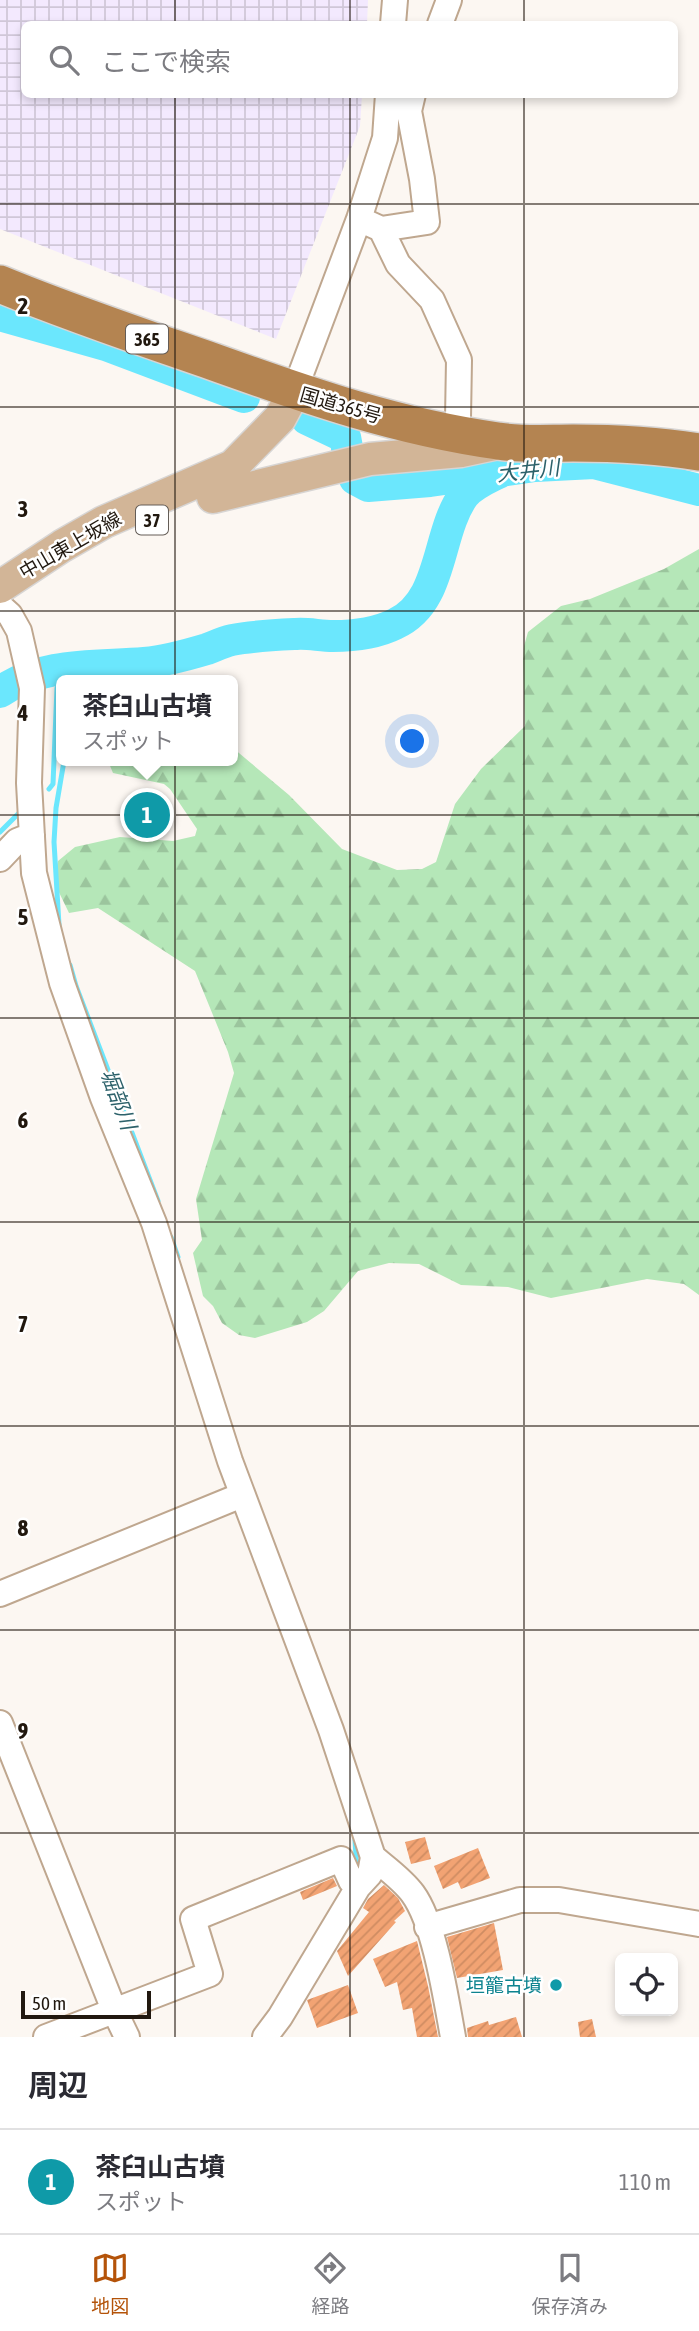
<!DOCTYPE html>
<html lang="ja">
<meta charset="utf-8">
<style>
:root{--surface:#fff;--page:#f2f2f3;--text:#2b2b33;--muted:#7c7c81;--line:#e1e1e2;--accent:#b45309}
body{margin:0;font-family:"Asap Condensed","Noto Sans JP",sans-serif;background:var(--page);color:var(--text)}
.controls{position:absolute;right:21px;bottom:21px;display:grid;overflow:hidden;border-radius:10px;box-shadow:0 4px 10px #0003}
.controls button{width:63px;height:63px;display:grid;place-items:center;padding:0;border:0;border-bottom:2px solid var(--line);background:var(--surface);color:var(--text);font:35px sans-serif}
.scale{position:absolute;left:21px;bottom:18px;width:130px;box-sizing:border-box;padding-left:7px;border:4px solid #21180f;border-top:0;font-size:19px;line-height:24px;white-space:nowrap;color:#21180f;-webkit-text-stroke:5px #fff;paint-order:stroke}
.you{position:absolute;left:413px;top:742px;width:24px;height:24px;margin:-18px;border:5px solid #fff;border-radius:50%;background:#1a73e8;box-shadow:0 0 0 10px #1a73e833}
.badge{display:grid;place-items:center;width:46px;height:46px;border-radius:50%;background:var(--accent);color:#fff;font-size:23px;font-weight:700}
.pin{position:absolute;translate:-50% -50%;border:4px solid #fff;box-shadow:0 2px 7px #0006}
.popup{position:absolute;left:56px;top:675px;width:182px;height:91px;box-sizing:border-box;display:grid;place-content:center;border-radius:10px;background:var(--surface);filter:drop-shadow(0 2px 5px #0005);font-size:23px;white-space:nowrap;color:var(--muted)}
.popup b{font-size:26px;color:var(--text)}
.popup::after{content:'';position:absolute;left:50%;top:100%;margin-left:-14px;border:14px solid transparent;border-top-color:var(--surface)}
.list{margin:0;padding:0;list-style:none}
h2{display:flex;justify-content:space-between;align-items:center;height:91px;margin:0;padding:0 28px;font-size:30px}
h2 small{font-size:23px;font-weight:400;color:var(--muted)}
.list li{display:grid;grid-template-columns:46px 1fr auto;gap:21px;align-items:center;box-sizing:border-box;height:105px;padding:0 28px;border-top:2px solid var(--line)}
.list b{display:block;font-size:26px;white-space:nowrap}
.list p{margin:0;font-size:23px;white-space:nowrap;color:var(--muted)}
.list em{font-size:23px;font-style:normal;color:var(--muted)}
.icon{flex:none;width:38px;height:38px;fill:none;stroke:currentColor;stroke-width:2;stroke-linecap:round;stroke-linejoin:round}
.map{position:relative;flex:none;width:699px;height:2037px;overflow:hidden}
.search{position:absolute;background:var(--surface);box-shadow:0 4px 10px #0003;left:21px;right:21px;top:21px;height:77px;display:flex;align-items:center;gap:18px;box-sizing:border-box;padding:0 24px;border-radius:10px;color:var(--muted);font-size:26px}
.sheet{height:196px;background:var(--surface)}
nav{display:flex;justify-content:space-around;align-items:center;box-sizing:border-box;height:98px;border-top:2px solid var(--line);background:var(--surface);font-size:19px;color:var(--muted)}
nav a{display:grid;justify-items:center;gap:4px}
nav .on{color:var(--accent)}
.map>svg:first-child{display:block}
.industrial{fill:url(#industrial-grid)}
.forest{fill:url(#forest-firs)}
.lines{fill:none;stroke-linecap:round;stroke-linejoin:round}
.stream{stroke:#6be7fd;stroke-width:5}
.river{stroke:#6be7fd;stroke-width:32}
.building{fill:url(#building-hatch)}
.minor-casing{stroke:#bfa78f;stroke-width:28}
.major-casing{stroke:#d7d5d4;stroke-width:35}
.highway-casing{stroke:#d7d5d4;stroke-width:40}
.minor{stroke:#fff;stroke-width:24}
.major{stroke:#d2b597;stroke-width:32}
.highway{stroke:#b48451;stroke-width:37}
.grid{fill:none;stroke:#21180f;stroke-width:2;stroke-opacity:0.55}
.culture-dot{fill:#0f9aa8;stroke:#fff;stroke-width:2.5}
.labels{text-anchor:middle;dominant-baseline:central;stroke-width:5;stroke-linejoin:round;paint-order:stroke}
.shield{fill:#fff;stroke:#645d57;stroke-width:2}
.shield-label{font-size:18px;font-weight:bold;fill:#21180f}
.street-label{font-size:19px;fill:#21180f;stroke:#fff}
.culture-label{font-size:19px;fill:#0d838f;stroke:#fff;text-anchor:end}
.water-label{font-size:21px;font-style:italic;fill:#2c616a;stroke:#fff}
.grid-label{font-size:23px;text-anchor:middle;font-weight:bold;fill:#21180f;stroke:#fff;stroke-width:5;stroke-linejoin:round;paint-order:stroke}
</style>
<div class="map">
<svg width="699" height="2037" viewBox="0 0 699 2037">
<defs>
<pattern id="industrial-grid" width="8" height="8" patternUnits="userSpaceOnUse" patternTransform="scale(1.75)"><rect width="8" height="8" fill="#f3e9fe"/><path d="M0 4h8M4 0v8" fill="none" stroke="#d0c7d8"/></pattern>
<pattern id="forest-firs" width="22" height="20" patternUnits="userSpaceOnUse" patternTransform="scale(1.75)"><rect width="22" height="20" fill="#b5e7b8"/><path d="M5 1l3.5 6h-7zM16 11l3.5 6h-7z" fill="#9bc59d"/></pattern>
<pattern id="building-hatch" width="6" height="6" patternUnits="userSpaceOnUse" patternTransform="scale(1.75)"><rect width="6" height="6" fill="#f2a373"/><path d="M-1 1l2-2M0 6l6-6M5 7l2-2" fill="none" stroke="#cf8c62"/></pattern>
</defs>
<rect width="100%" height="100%" fill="#fcf7f2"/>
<path class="industrial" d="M0,0H368L367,24H24V94L362,95L360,126L276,339L0,229Z"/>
<path class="forest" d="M699,549V1295L684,1284L647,1279L551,1298L508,1287L461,1285L419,1264L389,1263L358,1271L324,1311L307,1322L255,1338L239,1335L222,1323L213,1306L203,1296L193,1253L202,1240L196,1199L234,1073L228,1052L195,971L98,908L69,913L54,882L58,861L75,847L120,837L173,841L195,836L197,829L170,789L164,784L113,773L108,761H233V748L289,795L342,849L397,870L422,869L436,862L455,804L481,769L525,726L523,661L524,646L528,632L561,606L590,599L664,569Z"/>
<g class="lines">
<path class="stream" d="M64,680L75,668
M103,680L121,670V662
M49,789L53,784L57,688L61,683
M0,832L22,810
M59,925L54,842L56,808L64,761
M70,965L76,986L158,1201
M171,1237L178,1257
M355,1840L357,1872"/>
<path class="river" d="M0,315L106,345L244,397
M307,419L345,437L348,453
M355,479L368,486L430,481L535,466L594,463L699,490
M0,692C43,662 94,667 144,663C164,661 187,655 207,649C215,646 223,642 232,640C252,636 275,635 296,634C308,633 320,636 333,636C353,636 377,633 395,624C444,602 436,533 464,495C474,483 491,477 504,470"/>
</g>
<path class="building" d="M425,1837L431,1859L411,1864L405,1842Z
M478,1848L490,1878L461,1889L458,1882L443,1889L434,1866Z
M333,1878L337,1886L303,1900L300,1892Z
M384,1885L398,1898L405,1911L394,1921L396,1922L348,1976L337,1951L369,1912L363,1908L368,1899Z
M494,1923L503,1970L457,1978L447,1937Z
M417,1941L428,1986L438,2037H417L412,2008L403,2010L397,1982L385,1987L373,1959Z
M348,1985L358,2013L317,2028L307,2000Z
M516,2017L522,2037H468L467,2028L488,2021L489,2025Z
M592,2019L596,2037H580L578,2022Z"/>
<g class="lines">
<defs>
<path id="minor" d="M393,24L395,0
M440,24L449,0
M359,219L381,229L398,264L432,300L459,360L458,418L455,434
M381,229L427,222L422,179L409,111L413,94
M294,392L359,219L385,138L388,94
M0,606L10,615L19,631L32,688L29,783L34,873L62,983L103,1098L154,1223L230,1461L331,1730L373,1857L370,1874L358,1887L280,2017L265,2037
M0,859L17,841L32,835
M0,1594L242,1495
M0,1723L114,2010L127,2037
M373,1857C386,1868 403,1880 413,1894C435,1924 446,1999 453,2037
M427,1927L520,1900H559L699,1924
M46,2037L210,1974L193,1919L341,1859L351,1881L358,1887"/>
<path id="major" d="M213,497L370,459L461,451L494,444
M0,587L62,546L104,522L233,466L280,418L294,392"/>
<path id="highway" d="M0,284C70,313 142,337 214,362C309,396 398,427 498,441C522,445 548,443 573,443C615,443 657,445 699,452"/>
</defs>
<use href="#minor" class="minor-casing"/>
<use href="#major" class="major-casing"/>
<use href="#highway" class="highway-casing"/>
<use href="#minor" class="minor"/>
<use href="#major" class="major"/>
<use href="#highway" class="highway"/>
</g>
<path class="grid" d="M175,0V24M350,0V24M524,0V24M175,94V2037M350,94V2037M524,94V2037M0,204H699M0,407H699M0,611H699M0,815H699M0,1018H699M0,1222H699M0,1426H699M0,1630H699M0,1833H699"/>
<circle class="culture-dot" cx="556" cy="1985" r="7"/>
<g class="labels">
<g class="shield">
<rect x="126" y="324.5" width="42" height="29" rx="5"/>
<rect x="136" y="505.5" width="32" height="29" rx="5"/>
</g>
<g class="shield-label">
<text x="147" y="339">365</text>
<text x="152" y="520">37</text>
</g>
<g class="street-label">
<text transform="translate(341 405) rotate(16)">国道365号</text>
<text transform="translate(70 545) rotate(-30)">中山東上坂線</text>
</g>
<g class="culture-label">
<text x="542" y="1985">垣籠古墳</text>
</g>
<g class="water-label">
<text transform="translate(528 470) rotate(-6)">大井川</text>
<text transform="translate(119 1099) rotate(69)">堀部川</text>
</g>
</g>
<g class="grid-label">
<text x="23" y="314">2</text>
<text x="23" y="517">3</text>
<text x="23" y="721">4</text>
<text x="23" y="925">5</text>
<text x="23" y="1128">6</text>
<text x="23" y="1332">7</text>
<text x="23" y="1536">8</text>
<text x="23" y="1739">9</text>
</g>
</svg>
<div class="controls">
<button><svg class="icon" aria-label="locate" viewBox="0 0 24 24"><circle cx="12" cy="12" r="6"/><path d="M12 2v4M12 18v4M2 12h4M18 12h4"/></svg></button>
</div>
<div class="scale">50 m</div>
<div class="you"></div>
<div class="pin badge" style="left:147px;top:815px;background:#0f9aa8">1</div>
<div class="popup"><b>茶臼山古墳</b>スポット</div>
<div class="search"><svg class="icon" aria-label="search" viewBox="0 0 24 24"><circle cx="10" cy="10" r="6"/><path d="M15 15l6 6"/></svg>ここで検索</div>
</div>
<section class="sheet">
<h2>周辺<small></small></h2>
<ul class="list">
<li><span class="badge" style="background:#0f9aa8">1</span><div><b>茶臼山古墳</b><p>スポット</p></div><em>110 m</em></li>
</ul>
</section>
<nav>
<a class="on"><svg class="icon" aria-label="map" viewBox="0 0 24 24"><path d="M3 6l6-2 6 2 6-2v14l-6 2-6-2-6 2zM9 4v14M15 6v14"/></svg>地図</a>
<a><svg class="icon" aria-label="directions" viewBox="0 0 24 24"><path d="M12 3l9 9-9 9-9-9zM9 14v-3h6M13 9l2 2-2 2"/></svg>経路</a>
<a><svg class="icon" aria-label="saved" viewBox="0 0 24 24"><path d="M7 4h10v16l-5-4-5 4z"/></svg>保存済み</a>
</nav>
